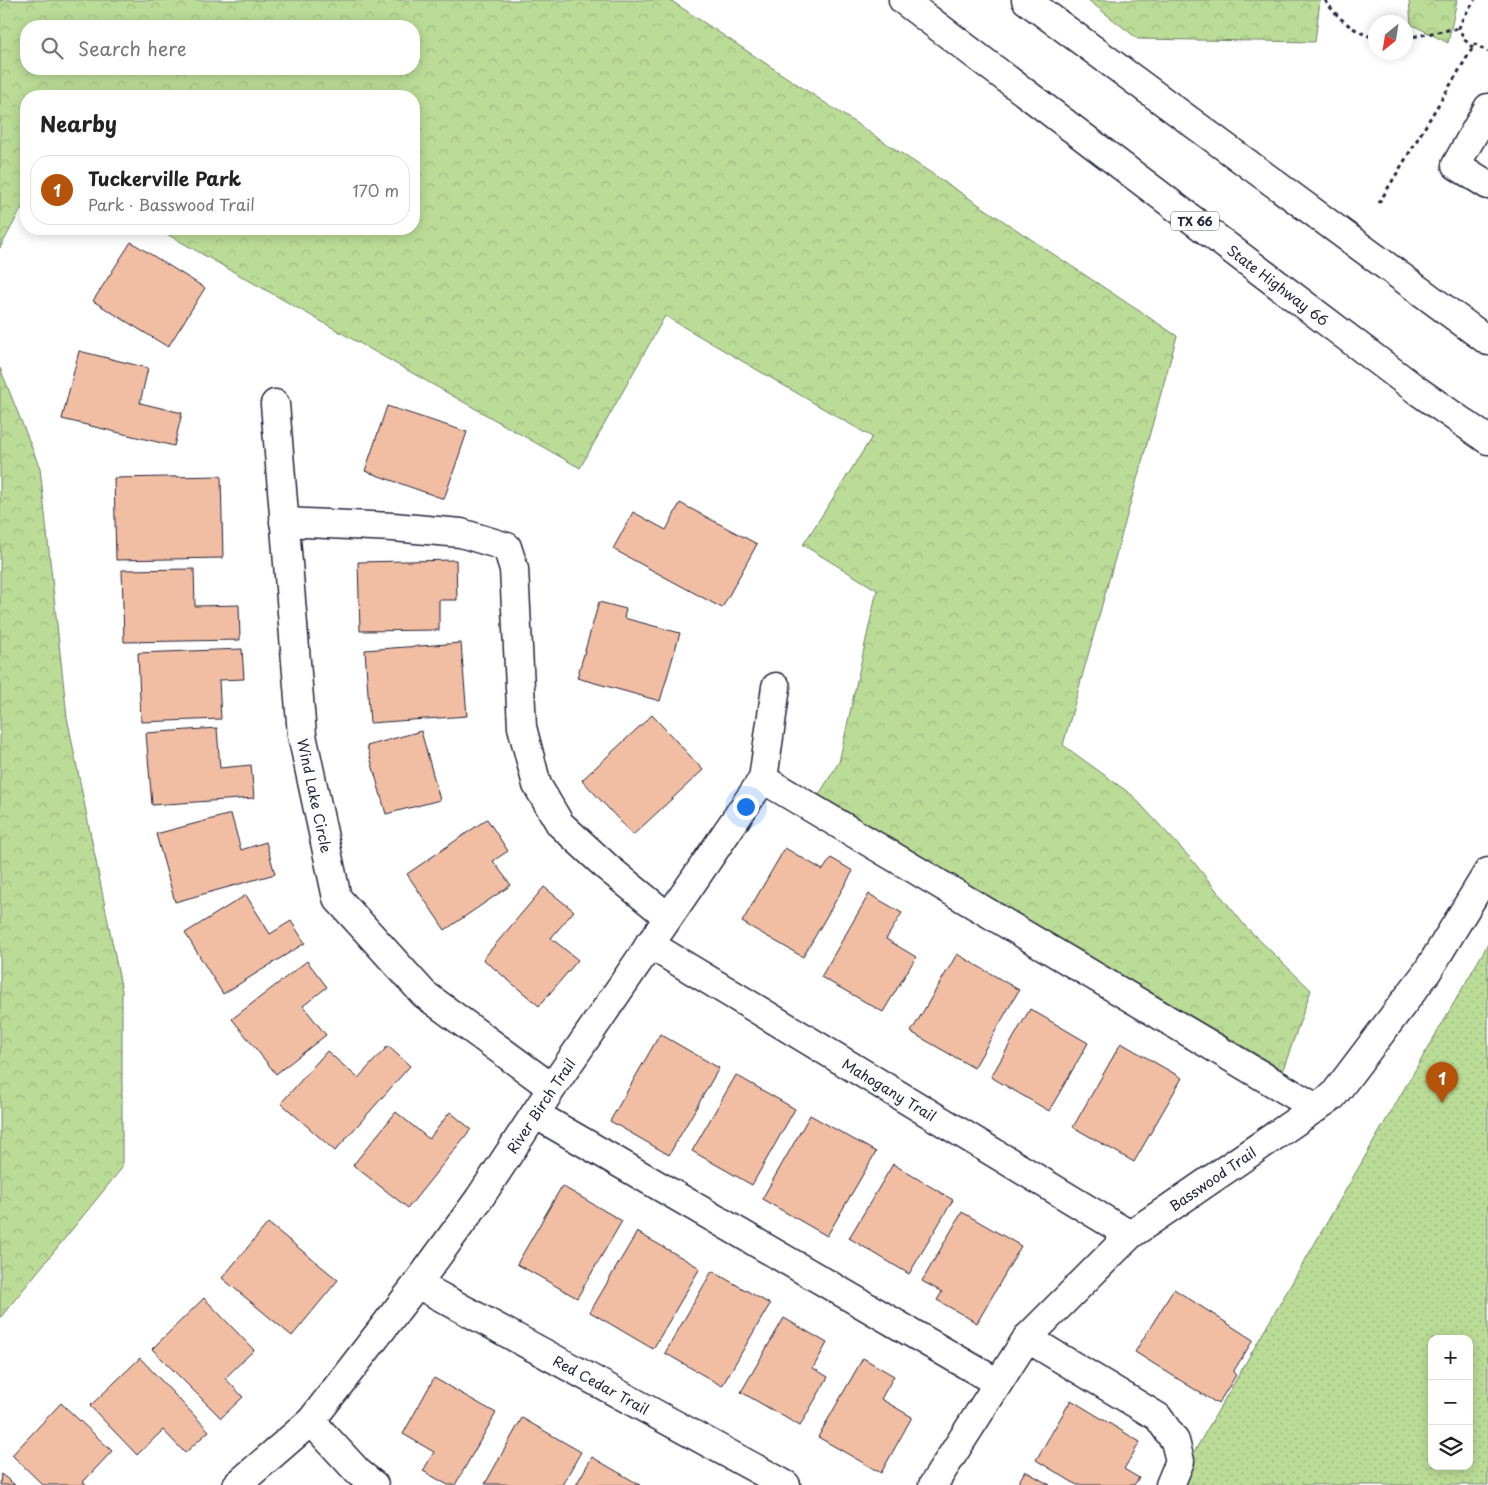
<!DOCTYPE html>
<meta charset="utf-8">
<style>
:root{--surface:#fff;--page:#f6f6f6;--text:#222;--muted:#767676;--line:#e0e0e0;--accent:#b45309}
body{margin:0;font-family:"Playpen Sans",sans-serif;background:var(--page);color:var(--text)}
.controls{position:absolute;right:15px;bottom:15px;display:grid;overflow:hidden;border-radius:10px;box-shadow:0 2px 12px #0003}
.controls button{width:45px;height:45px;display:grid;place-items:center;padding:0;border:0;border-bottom:1px solid var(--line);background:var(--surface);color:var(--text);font:25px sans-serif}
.compass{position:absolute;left:1368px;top:15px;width:45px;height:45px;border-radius:50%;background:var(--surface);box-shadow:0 2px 12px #0003;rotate:210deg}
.you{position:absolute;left:745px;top:806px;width:18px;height:18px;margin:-12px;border:4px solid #fff;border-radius:50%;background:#1a73e8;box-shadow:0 0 0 8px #1a73e833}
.badge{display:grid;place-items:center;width:32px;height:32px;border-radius:50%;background:var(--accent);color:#fff;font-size:16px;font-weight:700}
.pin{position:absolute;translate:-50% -41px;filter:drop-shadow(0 1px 2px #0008)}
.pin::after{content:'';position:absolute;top:26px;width:18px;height:15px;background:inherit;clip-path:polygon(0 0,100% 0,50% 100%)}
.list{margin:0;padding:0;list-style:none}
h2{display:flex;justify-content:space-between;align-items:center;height:65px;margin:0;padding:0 20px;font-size:21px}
h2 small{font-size:16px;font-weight:400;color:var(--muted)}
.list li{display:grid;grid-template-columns:32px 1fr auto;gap:15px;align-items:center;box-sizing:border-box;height:70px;margin:0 10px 10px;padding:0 10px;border:1px solid var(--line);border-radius:20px}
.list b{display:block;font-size:19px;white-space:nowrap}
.list p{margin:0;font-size:16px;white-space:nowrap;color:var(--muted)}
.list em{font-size:16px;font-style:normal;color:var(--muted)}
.icon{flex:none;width:28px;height:28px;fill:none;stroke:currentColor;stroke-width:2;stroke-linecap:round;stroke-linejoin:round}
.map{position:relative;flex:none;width:1488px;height:1485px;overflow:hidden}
.search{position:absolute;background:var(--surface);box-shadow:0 2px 12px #0003;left:20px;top:20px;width:400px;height:55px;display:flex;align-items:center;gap:12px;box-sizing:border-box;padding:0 18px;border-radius:20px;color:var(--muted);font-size:19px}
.panel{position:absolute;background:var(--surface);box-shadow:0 2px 12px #0003;left:20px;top:90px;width:400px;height:145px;border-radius:20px}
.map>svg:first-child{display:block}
.forest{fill:url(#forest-crowns);stroke:#6e7f68;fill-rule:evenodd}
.park{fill:url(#park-dots);stroke:#6e7f68;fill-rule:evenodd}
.building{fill:#f1bea3;stroke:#22223b}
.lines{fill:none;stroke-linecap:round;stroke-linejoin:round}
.minor-casing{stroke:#22223b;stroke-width:31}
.major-casing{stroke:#22223b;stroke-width:31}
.path{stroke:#22223b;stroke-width:3;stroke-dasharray:4 4;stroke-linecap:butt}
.minor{stroke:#fff;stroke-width:28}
.major{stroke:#fff;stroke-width:28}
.labels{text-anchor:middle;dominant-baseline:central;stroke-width:5;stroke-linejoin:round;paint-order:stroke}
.shield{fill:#fff;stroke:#646476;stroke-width:1}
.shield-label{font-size:12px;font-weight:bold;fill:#22223b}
.street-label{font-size:14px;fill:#22223b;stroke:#fff}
</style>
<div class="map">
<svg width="1488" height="1485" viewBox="0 0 1488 1485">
<defs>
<pattern id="forest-crowns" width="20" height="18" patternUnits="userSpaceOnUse" patternTransform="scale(1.25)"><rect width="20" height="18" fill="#badc96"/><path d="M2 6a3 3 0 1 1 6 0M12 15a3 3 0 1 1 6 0" fill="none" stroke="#a0bc82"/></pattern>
<pattern id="park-dots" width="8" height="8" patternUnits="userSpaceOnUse" patternTransform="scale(1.25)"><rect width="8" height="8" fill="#badc96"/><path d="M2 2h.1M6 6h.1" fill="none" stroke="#a0bc82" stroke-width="1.8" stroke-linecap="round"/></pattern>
</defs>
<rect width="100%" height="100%" fill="#fff"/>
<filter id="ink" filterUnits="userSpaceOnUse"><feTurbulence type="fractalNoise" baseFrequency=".02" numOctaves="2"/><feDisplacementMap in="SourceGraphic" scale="10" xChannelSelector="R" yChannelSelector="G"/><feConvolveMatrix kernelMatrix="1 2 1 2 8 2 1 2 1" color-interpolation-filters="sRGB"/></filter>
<g filter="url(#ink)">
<path class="forest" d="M0,0H670L1177,336L1063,745L1132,795L1192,860L1246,927L1311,990L1283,1070L818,796L839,762L877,590L803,545L872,437L665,316L580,468L158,229H414V96H26V200L0,248ZM26,26H414V69H26Z
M1088,0H1320L1315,42L1138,39Z
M1409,0H1457L1448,43L1411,24Z
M0,368L40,468L67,717L122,991V1168L0,1318Z"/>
<path class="park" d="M1488,944V1485H1175ZM1432,1339H1469V1466H1432Z"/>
<path class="building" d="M131,242L205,288L168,347L93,301Z
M79,351L148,368L140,403L182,413L174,446L62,419Z
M387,406L467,432L444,499L365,471Z
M221,476L223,558L116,560L114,478Z
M680,503L757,544L722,608L613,549L633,512L666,530Z
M456,560L457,600H439V630L360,631L358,562Z
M194,569L195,606L239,605L240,640L124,642L122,570Z
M599,602L626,609L624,618L680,633L660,701L577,678Z
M461,643L467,716L370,723L365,650Z
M242,649L244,679L219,680L221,719L141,722L138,653Z
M652,715L703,770L633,835L582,780Z
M217,728L220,768L251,765L254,798L152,805L146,733Z
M421,731L440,800L386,814L367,746Z
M231,814L241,850L266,842L275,874L175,902L156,834Z
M487,819L508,851L493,861L511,885L445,930L407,874Z
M785,848L823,870L831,858L853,871L803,957L742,922Z
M544,887L574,911L551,938L578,960L539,1006L483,959Z
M869,894L902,913L886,939L916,957L883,1012L821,977Z
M246,895L270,934L291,921L305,943L223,994L185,933Z
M957,954L1019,990L974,1068L911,1032Z
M307,961L327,987L303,1006L326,1035L276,1074L232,1019Z
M1030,1009L1088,1043L1049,1111L991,1077Z
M660,1034L719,1068L669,1155L610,1121Z
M1121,1043L1182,1078L1134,1162L1073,1127Z
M388,1046L410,1066L335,1151L281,1103L327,1051L358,1078Z
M736,1075L795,1109L752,1185L692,1151Z
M396,1112L429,1139L450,1112L471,1129L408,1208L353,1165Z
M810,1115L876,1152L827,1236L762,1199Z
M893,1164L953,1200L909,1274L849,1238Z
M562,1186L622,1221L577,1298L517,1264Z
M962,1212L1021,1246L977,1323L937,1300L942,1292L922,1281Z
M268,1223L338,1280L292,1336L222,1278Z
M637,1232L700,1268L653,1349L590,1312Z
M712,1271L770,1304L722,1386L665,1353Z
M1174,1289L1253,1340L1233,1372L1236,1375L1218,1404L1135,1352Z
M204,1298L254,1350L225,1378L243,1397L221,1418L152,1349Z
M784,1318L827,1343L813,1368L828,1377L800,1426L741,1392Z
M140,1358L209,1431L185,1453L163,1430L137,1455L90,1406Z
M863,1358L894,1376L881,1399L912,1417L881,1473L818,1437Z
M434,1378L496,1413L455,1485H448L423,1471L434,1452L403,1434Z
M1071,1400L1140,1442L1124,1469L1139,1478L1134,1485H1077L1036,1460Z
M61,1403L112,1451L83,1482L87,1485H43L12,1455Z
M522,1418L581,1452L562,1485L485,1484Z
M592,1457L640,1485H576Z
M1025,1471L1050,1485H1017Z
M1,1474L15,1485H0Z"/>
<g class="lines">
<defs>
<g id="minor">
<path d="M1488,108L1456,165L1488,185"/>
<path id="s1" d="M275,404L302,735L337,898L424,994L552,1088"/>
<path d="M284,522L393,527L461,533L507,547L514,569L522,727L537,785L560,824L608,868L668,917"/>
<path d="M763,779L1316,1108"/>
<path id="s2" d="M649,944L1130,1235"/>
<path d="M535,1114L998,1383"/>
<path id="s3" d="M417,1284L786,1485"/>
<path d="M1027,1338L1158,1417L1175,1441L1180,1461L1170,1485"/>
<path d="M311,1421L358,1472L374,1485"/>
<path id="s4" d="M237,1485L311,1421L417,1284L479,1199L552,1088L763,779L776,687"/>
<path id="s5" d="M933,1485L1027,1338L1130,1235L1333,1096L1427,972L1488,872"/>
</g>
<g id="major">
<path id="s6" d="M903,0L1418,391L1488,440"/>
<path d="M1026,0L1488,341"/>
</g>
</defs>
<use href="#minor" class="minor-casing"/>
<use href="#major" class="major-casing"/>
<path class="path" d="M1325,0C1337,18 1355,33 1376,38
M1406,38L1459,28
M1473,48L1464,39L1459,28L1463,18L1475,0
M1379,203L1475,44L1488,52"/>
<use href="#minor" class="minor"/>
<use href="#major" class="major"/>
</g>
</g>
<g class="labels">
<rect class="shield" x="1171" y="211.5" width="48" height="19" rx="4"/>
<g class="shield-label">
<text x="1195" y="221">TX 66</text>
</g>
<g class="street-label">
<text stroke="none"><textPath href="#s6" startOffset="471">State Highway 66</textPath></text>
<text stroke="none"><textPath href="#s1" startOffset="394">Wind Lake Circle</textPath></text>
<text stroke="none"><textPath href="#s2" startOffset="281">Mahogany Trail</textPath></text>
<text stroke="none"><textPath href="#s4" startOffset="488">River Birch Trail</textPath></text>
<text stroke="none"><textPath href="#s5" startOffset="420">Basswood Trail</textPath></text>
<text stroke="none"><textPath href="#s3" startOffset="210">Red Cedar Trail</textPath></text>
</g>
</g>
</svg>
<div class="controls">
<button>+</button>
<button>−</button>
<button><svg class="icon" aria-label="layers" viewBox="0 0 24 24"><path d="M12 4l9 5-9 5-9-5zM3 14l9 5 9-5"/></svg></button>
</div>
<svg class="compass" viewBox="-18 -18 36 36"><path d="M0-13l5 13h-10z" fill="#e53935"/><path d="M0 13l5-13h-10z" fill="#767676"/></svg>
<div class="you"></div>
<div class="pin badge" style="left:1442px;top:1103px">1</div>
<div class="search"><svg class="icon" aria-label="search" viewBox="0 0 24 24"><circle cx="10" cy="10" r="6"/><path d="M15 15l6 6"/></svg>Search here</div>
<section class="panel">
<h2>Nearby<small></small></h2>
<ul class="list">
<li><span class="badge">1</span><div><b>Tuckerville Park</b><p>Park · Basswood Trail</p></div><em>170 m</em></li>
</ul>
</section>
</div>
